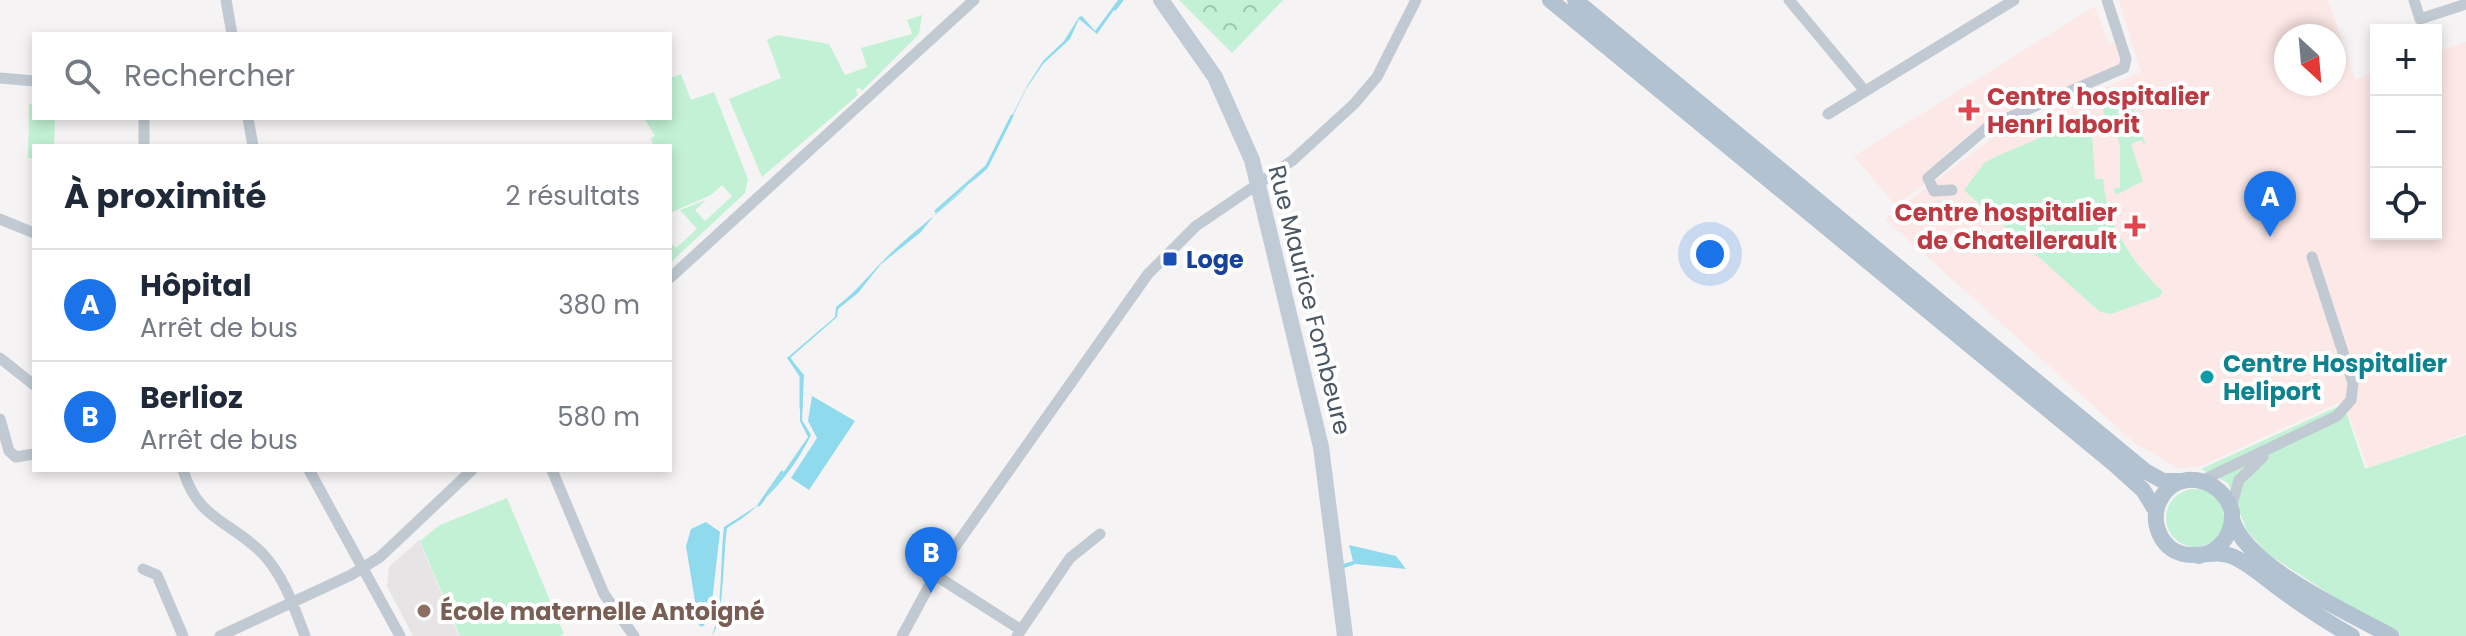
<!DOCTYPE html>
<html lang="fr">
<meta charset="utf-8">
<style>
:root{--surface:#fff;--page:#f2f2f3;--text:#1f2937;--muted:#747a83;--line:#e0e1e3;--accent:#1a73e8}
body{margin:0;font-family:Poppins,sans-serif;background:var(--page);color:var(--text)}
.controls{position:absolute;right:24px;top:24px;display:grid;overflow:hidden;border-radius:0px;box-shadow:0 4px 12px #0003}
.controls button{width:72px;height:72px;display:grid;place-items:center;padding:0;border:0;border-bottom:2px solid var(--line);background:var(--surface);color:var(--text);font:40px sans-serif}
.compass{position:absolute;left:2274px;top:24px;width:72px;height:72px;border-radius:50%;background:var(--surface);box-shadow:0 4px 12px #0003;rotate:154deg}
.you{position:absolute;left:1710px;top:254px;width:28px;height:28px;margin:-20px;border:6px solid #fff;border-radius:50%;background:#1a73e8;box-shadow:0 0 0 12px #1a73e833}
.badge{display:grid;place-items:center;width:52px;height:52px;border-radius:50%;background:var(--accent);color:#fff;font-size:26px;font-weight:700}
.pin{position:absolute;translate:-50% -66px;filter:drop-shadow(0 2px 4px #0008)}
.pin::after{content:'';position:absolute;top:42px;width:28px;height:24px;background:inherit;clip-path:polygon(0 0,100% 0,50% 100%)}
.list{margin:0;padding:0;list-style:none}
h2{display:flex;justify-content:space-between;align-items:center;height:104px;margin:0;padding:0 32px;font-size:34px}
h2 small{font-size:26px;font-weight:400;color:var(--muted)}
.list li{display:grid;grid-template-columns:52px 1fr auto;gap:24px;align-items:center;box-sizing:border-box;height:112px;padding:0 32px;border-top:2px solid var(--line)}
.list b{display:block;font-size:30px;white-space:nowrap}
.list p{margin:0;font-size:26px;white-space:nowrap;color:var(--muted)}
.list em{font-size:26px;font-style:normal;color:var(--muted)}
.icon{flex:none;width:44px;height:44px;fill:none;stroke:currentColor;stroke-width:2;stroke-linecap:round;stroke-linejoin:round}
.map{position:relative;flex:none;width:2466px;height:636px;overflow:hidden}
.search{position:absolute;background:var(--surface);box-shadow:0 4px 12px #0003;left:32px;top:32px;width:640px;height:88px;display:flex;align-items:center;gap:20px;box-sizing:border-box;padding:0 28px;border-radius:0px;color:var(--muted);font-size:30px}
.panel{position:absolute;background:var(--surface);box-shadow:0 4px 12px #0003;left:32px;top:144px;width:640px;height:328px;border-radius:0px}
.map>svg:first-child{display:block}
.education{fill:#e6e4e5}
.medical{fill:#fce8e6;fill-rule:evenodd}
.grass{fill:#c3f1d5}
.forest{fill:url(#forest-crowns)}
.water{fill:#90daee}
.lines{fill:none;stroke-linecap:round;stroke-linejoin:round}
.stream{stroke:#90daee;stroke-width:3}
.street{stroke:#c1cad2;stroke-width:11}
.secondary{stroke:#c1cbd6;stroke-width:16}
.primary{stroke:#b3c2d1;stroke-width:16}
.health-dot{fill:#e0444e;stroke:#fff;stroke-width:3}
.transit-dot{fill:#1a4fb4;stroke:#fff;stroke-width:3}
.culture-dot{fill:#0f9aa8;stroke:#fff;stroke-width:3}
.education-dot{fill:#8d6e63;stroke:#fff;stroke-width:3}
.labels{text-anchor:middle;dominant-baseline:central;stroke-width:8;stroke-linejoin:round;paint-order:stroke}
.health-label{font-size:24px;font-weight:bold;fill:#be3a42;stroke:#fff;text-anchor:start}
.transit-label{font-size:24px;font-weight:bold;fill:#164399;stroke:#fff;text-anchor:start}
.street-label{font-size:24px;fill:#4a5661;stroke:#fff}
.culture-label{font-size:24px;font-weight:bold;fill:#0d838f;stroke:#fff;text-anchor:start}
.education-label{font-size:24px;font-weight:bold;fill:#785e54;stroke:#fff;text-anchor:start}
</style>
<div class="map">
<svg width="2466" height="636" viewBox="0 0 2466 636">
<defs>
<pattern id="forest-crowns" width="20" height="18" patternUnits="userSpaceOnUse" patternTransform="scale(2)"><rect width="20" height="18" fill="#c3f1d5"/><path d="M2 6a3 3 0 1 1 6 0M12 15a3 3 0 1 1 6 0" fill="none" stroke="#a0c6b0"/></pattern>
</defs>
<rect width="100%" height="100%" fill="#f5f3f3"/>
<path class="education" d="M419,540L459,636H413L387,586L389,567Z"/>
<path class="medical" d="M2119,0H2328L2355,79L2376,72V234H2436V52L2466,42V433L2368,468L2348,413L2338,403L2201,466L2178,468L2135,443L1885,219L1996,135L2141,72ZM2286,36H2334V84H2286Z
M2095,6L2108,44L2115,42L2121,65L1982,124L1945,155L1926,183L1896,206L1854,156Z"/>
<path class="grass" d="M922,15L919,34L862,91L859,87L856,90L858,95L762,177L729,99L781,78L767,40L778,35L829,44L845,75L867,67L861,48L912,34L907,20Z
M681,74L691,100L714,92L748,179L745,193L670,263V242L676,248L697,229L680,210L706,200L695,210L705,221L732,196L722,185L711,195L670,213V146H653L651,138L655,136L644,118H670V78Z
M2122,96L2130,99L2146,146L2141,140L2131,144L2143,181L2116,195L2113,189L2120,188V147L2114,120L2107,122L2103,110L2106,104Z
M29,104H34V118H55L54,146H34V158H28Z
M2092,116L2099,131L2092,133L2095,179H2103C2107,225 2130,260 2163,292L2159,297L2111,314L2100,312L1964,190L1984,163L1997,156Z
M2339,406L2347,414L2365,469L2466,435V636H2394L2268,554L2247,531L2228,483L2201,469Z
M2166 518a29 29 0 1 1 58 0a29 29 0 1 1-58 0Z
M507,498L564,634L560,636H460L420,541L440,525Z"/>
<path class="forest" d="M1179,0H1283L1232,53Z"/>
<path class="water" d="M1118,0H1121L1097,34L1079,19L1070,39L1043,64L1026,89L987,169L936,213L921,232L881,264L858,293L838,309L837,317L790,358L804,375L802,420L811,435C793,472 763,507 727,528C723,554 724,621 712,636C723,608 720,560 724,527L763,502L808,437L800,421V374L787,358L835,317L836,307C858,291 873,269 893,251C925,221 963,196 989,162L1027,86L1043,61L1064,41L1079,17L1082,16L1095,31Z
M812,396L855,421L809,490L791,478L817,438L808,421Z
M706,522L720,532L710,619L702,627L699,625L686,546L691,529Z
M1349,545L1396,556L1406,569L1356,564L1344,568L1343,564L1353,561Z"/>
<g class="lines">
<path class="stream" d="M1115,9L1122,0
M936,211L987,166L1012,116
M789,358L801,376V408
M759,505L782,472"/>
<path class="street" d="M226,0L232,34
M1789,0L1865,91
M2414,0L2420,19L2466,4
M0,78L34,81
M1828,114L2014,0
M248,118L253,146
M144,146V118
M1952,190L1934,191L1928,178L1989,126L2124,68L2126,59L2107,0
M0,219L34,233
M670,278L974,0
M0,358L34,385
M0,419L9,451L16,457L34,454
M183,470C198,520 229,520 262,553C284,576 294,607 305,636
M309,470L400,636
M552,470L604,594L634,636
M2203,480L2337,416L2351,400L2353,383L2312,257
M2231,507L2239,480L2263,457
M143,569L157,575L183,636
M935,575L1021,630
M220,636L351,575L380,557L472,470
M902,636L935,575L1148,274L1196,226L1293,160L1354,104L1377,77L1416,0
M1017,636L1070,558L1100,534"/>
<path class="secondary" d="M1161,0L1215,77L1252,160L1321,447L1345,636"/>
<path class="primary" d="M1550,0L2113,463L2143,490L2156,511
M1575,0L2145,471L2163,481H2183
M2232,519C2246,567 2349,613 2391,636
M2199,556C2221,551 2233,534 2232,512C2223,477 2175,466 2159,502C2152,518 2157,536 2169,547C2189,564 2213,547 2234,557C2251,565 2265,578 2280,589C2303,606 2327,622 2352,636"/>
</g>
<g class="health-dot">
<path d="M1965 98h8v8h8v8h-8v8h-8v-8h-8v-8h8z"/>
<path d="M2131 214h8v8h8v8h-8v8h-8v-8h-8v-8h8z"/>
</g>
<rect class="transit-dot" x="1162" y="251" width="16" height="16" rx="4"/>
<circle class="culture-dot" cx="2207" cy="377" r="8"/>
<circle class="education-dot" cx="424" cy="611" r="8"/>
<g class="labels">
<g class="health-label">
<text x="1987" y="96">Centre hospitalier<tspan x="1987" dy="28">Henri laborit</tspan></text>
<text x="2117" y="212" text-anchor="end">Centre hospitalier<tspan x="2117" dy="28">de Chatellerault</tspan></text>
</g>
<g class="transit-label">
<text x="1186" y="259">Loge</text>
</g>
<g class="street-label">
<text transform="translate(1310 300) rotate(76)">Rue Maurice Fombeure</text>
</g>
<g class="culture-label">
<text x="2223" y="363">Centre Hospitalier<tspan x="2223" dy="28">Heliport</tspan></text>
</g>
<g class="education-label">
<text x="440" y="611">École maternelle Antoigné</text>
</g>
</g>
</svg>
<div class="controls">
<button>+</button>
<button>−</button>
<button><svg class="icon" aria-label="locate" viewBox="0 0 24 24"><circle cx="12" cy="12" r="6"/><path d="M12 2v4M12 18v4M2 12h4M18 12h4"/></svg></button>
</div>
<svg class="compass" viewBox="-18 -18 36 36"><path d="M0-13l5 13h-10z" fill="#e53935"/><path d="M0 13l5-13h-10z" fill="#747a83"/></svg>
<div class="you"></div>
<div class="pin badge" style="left:2270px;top:237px">A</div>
<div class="pin badge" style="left:931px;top:593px">B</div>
<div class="search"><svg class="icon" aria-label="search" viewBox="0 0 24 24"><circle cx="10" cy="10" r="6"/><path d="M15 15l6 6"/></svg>Rechercher</div>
<section class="panel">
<h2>À proximité<small>2 résultats</small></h2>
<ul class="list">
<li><span class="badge">A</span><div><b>Hôpital</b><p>Arrêt de bus</p></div><em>380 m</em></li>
<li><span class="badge">B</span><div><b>Berlioz</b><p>Arrêt de bus</p></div><em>580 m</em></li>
</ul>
</section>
</div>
